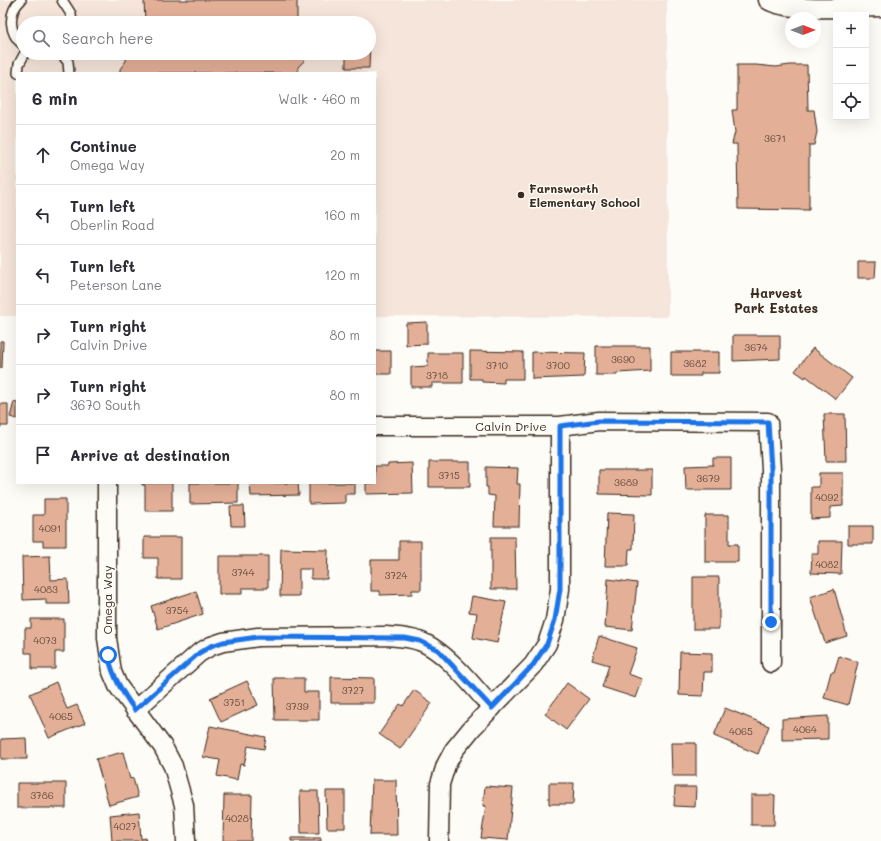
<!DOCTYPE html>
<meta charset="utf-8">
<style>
:root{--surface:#fff;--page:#f2f2f3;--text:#2b2b33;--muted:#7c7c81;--line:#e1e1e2}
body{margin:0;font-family:Mali,sans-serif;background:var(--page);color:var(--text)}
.controls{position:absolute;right:12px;top:12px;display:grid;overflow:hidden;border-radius:0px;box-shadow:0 4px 16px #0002}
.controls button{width:36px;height:36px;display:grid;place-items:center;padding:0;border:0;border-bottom:1px solid var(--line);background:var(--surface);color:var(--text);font:20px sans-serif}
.compass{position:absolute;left:785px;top:12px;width:36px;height:36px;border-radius:50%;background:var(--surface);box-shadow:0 4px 16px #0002;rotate:90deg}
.stop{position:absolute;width:12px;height:12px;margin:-9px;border:3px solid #1a73e8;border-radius:50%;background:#fff}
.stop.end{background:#1a73e8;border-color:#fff;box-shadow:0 1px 4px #0008}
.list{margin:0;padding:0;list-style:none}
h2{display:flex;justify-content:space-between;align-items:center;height:52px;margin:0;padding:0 16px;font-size:17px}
h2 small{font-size:13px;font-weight:400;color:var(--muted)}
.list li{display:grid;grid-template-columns:26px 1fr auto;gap:12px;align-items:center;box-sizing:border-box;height:60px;padding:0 16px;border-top:1px solid var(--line)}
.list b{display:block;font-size:15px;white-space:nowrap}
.list p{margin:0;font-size:13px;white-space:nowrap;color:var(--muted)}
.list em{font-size:13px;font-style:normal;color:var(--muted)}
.icon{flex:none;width:22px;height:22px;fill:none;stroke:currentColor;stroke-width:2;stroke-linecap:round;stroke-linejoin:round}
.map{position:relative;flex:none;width:881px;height:841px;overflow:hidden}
.search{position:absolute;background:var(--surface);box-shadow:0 4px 16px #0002;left:16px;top:16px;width:360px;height:44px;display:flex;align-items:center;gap:10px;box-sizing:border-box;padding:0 14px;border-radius:22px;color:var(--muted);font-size:15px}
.panel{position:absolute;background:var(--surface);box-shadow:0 4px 16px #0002;left:16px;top:72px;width:360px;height:412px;border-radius:0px}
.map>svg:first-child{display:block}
.built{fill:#f5e5da;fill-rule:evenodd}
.building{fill:#e3af97;stroke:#3b2a1e}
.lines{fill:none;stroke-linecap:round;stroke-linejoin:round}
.service-casing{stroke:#3b2a1e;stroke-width:12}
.minor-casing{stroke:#3b2a1e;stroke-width:21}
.service{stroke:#fdfcf7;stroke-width:9}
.minor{stroke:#fdfcf7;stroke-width:18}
.route{stroke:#1a73e8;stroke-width:5}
.poi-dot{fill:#3b2a1e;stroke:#fdfcf7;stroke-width:1.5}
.labels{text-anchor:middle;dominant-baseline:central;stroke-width:3;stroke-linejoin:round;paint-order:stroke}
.number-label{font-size:10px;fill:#654b3c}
.poi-label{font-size:12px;font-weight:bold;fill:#3b2a1e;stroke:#fdfcf7;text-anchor:start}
.street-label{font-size:12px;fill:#3b2a1e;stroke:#fdfcf7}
.neighbourhood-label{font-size:13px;font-weight:bold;fill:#3b2a1e;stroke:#fdfcf7}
</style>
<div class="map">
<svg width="881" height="841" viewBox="0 0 881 841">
<rect width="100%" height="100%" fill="#fdfcf7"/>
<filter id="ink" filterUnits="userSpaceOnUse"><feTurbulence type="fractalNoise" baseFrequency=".025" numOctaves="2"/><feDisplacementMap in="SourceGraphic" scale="8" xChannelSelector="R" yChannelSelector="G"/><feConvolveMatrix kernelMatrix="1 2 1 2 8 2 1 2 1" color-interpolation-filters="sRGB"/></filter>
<g filter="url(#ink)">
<path class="built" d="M0,0H667L668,317L375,316V73H17V316H0ZM23,23H369V53H23Z"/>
<path class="building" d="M144,0H297V23H132L145,22Z
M370,43L369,68H346V53H369Z
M126,53H304V61L298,67V73H120V69L126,61Z
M737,65H756L776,67L790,65H807L808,110H814L817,132L814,145H809V210L738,209L737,144H732L735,132L732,110H737Z
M858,262H876L875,278H858Z
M427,322V344L406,345V323Z
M733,335H780V359L733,361Z
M0,341H3L2,368H0Z
M596,346H650V371L617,373V375H596Z
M813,348L852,378L836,399L806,376L805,378L795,371Z
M375,351H391V374H375Z
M470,351L523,352V379H504V383L482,382V379H470Z
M532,352L585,353L584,377L532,379Z
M671,352H719V373H701V376H671Z
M428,353H463V383H432V387H411V367L428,366Z
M14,402L17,403V419L10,417Z
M0,404H8V426H0V428Z
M824,414H845L846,461H826Z
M713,458H731V490H686L685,466L713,465Z
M429,462H470V487H429Z
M412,463L413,493L366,494V483H375V466H388V464Z
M486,467L518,468L517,484H520L519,526H494L495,496L488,495V487H486Z
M599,470H652V495L599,494Z
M819,473H843V506L830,507V518L811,519V487H819Z
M142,483H172V511H145V485H142Z
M190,483H238V503L190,504Z
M250,483H298L299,495L251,496Z
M309,483H355V494H345V503L309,504Z
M44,499H66V546H43V541H33V515H44Z
M230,506H244L245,526H231Z
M607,513L634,514L633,549H629L628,566H605Z
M705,515H729V544H738V562H705Z
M848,526H873V544H848Z
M144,537H181V579H158V558H144Z
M491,537H515L516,589H491Z
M399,541H421V590H412V594L380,595V591H371V560H399Z
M818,541H842L841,574L811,573L812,554H818Z
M281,549L328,550L327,579H311V569H299V596H280Z
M50,556L51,580L68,579L69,604H46V599L23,600L22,557Z
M219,556H268V588H242V594H219Z
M693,577H719V629H693Z
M608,579L637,583L632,630L605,627Z
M834,589L847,636L825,643L810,597Z
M196,591L203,614L158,629L151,606Z
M472,596L506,602L497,643L473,638L477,613L469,612Z
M31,619H64V652H55V669H32V653H25V628H31Z
M599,636L637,648L628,674L643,679L636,698L602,687L609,665L592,660Z
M680,652L712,653V672H704L703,696L679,695Z
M839,656L858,662L848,705L824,698L831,672H834Z
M331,677L374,678V703H331Z
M274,678H304V692H319V720H275Z
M247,681L258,705L221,722L210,698Z
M56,682L67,709L77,705L85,723L49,738L30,694Z
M567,683L589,699L566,730L545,714Z
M414,690L432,703L400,749L379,734L400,704L403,706Z
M725,708L769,726L758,754L714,736Z
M828,716V739L782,740V719Z
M210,726L266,737L264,749L248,746L244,765L240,764L237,780L217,776L220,760L203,757Z
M26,738L27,759H1V739Z
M671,743H696V776H672Z
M123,752L130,779L133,778L138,797L109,805L96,759Z
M372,780H396L397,835H370Z
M17,783H66V808H17Z
M549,783H574L573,804H549Z
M485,786L513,788L508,840L481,838L486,806H483Z
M675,787H696L695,807L674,806Z
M300,791H318L319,833H301Z
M326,791H345V828H327Z
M224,795H252L251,841H223Z
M751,795H775L774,825H751Z
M139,812L141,839L146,838V841H112L110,815Z
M291,838H321V841H291Z"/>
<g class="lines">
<defs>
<path id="service" d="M21,0C7,13 9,34 23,45
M62,0L71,14L72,23
M61,53L68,62L69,73
M18,73L19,64L25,53"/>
<path id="minor" d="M768,0C786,13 857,7 881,7
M375,426H560L599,421L768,422L771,469V663
M107,483V638L112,672L118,686L163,747L173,766L184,805L186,841
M135,710L199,653L211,646L223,642L258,637L386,636C397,637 408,637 419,641C444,649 475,688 492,708
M439,841L440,784L446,765L454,750L472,728L533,665L547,644L555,620L560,589V426"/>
</defs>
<use href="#service" class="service-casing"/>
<use href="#minor" class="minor-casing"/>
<use href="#service" class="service"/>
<use href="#minor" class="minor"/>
</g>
</g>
<g class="lines" filter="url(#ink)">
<path class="route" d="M108,655C113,677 122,692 135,710L199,653L211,646L223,642L258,637L405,638L420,641L438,650L492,708L533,665L547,644L555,620L560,589V426L599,421L768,422L771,469V622"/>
</g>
<circle class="poi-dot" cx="521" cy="195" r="4"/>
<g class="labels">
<g class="number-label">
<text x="775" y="138">3671</text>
<text x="756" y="347">3674</text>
<text x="623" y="359">3690</text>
<text x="695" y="363">3682</text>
<text x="497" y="365">3710</text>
<text x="558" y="365">3700</text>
<text x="437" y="375">3718</text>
<text x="449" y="475">3715</text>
<text x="708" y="478">3679</text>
<text x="626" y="482">3689</text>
<text x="827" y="497">4092</text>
<text x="50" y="528">4091</text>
<text x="827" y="564">4082</text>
<text x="243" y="572">3744</text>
<text x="396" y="575">3724</text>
<text x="46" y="589">4083</text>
<text x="177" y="610">3754</text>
<text x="45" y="640">4073</text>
<text x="353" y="690">3727</text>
<text x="234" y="702">3751</text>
<text x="297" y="706">3739</text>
<text x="61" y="716">4065</text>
<text x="805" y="729">4064</text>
<text x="741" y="731">4065</text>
<text x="42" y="795">3786</text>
<text x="237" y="818">4028</text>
<text x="125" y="826">4027</text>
</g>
<g class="poi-label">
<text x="529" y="188">Farnsworth<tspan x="529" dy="14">Elementary School</tspan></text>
</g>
<g class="street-label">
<text x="511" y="426">Calvin Drive</text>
<text transform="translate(107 600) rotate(-90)">Omega Way</text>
</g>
<g class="neighbourhood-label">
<text x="776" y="292">Harvest<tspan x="776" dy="15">Park Estates</tspan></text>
</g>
</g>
</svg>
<div class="controls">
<button>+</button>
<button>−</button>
<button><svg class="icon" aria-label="locate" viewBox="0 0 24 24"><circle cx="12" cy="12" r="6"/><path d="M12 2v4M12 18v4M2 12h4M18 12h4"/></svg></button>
</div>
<svg class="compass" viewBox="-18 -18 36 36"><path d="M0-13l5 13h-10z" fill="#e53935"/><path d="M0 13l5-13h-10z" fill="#7c7c81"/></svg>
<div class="stop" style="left:108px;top:655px"></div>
<div class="stop end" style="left:771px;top:622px"></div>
<div class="search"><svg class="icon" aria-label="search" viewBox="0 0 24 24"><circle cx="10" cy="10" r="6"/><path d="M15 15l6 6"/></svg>Search here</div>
<section class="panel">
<h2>6 min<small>Walk · 460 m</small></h2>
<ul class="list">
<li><svg class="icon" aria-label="ahead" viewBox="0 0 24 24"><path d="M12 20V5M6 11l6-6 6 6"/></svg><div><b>Continue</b><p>Omega Way</p></div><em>20 m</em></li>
<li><svg class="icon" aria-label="left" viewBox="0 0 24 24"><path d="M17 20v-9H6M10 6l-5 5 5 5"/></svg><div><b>Turn left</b><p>Oberlin Road</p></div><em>160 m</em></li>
<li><svg class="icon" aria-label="left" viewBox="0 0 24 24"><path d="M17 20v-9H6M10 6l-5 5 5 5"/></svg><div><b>Turn left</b><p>Peterson Lane</p></div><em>120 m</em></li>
<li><svg class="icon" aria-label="right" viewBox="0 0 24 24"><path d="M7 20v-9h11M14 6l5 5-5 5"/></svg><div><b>Turn right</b><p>Calvin Drive</p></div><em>80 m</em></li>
<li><svg class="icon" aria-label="right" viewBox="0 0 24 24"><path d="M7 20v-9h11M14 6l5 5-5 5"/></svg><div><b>Turn right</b><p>3670 South</p></div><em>80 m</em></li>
<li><svg class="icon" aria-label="arrive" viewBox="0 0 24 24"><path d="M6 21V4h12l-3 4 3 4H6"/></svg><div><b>Arrive at destination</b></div></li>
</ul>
</section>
</div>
